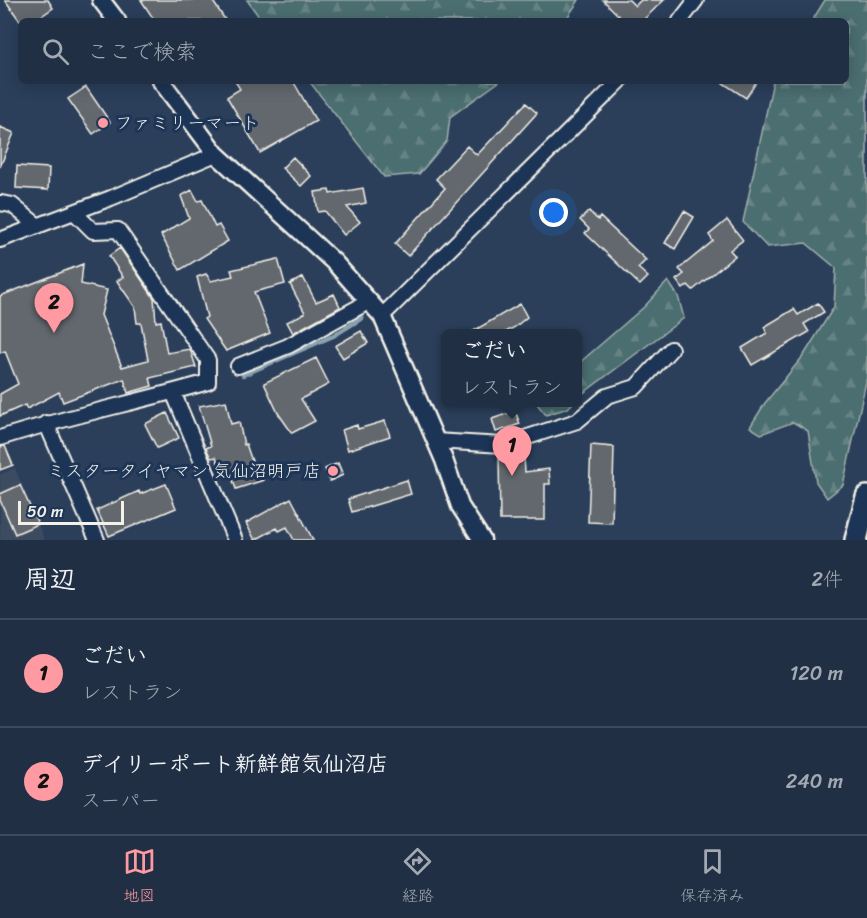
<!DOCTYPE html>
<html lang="ja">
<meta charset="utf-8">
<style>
:root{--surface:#202f44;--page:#2d3b4f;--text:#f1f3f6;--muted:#a2a9b2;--line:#3d4a5d;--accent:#ff9aa2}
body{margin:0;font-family:Sriracha,"Klee One",sans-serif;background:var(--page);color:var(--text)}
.scale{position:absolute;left:18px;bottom:15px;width:106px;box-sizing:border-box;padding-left:6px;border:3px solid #f4f1e8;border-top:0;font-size:16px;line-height:21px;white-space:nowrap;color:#f4f1e8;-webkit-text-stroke:4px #1d3557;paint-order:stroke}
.you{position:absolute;left:554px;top:213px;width:21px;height:21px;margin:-15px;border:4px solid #fff;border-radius:50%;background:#1a73e8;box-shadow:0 0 0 9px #1a73e833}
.badge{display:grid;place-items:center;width:39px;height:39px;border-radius:50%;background:var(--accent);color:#111;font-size:20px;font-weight:700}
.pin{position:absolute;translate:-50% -50px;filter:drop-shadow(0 2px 3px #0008)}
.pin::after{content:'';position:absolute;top:32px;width:21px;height:18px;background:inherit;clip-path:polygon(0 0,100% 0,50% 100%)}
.popup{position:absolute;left:441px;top:329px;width:141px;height:78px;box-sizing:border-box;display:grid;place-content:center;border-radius:9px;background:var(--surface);filter:drop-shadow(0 2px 4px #0005);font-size:20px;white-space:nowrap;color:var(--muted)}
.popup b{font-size:22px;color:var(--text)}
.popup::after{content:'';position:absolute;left:50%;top:100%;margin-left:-12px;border:12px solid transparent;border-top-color:var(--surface)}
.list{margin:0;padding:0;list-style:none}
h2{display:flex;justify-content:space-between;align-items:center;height:78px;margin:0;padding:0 24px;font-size:26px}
h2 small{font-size:20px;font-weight:400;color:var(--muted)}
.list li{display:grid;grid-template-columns:39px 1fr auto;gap:18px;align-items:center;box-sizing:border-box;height:108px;padding:0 24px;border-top:2px solid var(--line)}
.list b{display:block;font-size:22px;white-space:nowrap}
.list p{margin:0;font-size:20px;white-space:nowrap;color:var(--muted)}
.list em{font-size:20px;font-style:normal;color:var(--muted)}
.icon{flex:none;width:33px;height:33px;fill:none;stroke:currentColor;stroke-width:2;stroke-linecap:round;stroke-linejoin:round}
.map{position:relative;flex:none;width:867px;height:540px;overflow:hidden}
.search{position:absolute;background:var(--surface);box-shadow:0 3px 15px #0003;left:18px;right:18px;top:18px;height:66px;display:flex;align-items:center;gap:15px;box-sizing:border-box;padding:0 21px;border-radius:9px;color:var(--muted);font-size:22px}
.sheet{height:294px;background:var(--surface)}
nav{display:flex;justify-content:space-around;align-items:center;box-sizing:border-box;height:84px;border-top:2px solid var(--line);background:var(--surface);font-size:16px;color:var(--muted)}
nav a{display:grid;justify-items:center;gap:3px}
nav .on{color:var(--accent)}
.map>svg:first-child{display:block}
.built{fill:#3c4b60}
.forest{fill:url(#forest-firs);stroke:#a0b0ac;stroke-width:1.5}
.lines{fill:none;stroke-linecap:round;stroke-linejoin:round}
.stream{stroke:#8aa2b0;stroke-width:4.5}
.building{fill:#62676d;stroke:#f4f1e8;stroke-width:1.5}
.minor-casing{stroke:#f4f1e8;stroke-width:18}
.tertiary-casing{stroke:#f4f1e8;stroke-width:21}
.trunk-casing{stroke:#f4f1e8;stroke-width:26}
.minor{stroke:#1d3557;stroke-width:14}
.tertiary{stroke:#1d3557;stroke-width:16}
.trunk{stroke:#1d3557;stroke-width:21}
.poi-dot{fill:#ff9aa2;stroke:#1d3557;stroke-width:2}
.labels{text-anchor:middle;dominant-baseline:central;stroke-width:6;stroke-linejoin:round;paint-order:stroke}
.poi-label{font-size:18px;fill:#f4f1e8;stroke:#1d3557;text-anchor:start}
</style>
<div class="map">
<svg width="867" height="540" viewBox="0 0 867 540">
<defs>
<pattern id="forest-firs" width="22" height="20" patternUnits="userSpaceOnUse" patternTransform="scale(1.5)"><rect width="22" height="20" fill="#4c6e70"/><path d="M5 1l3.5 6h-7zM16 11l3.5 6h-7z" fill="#668384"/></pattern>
</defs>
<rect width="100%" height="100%" fill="#2b3f5b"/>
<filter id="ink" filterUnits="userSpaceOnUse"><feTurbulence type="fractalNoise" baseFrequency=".0167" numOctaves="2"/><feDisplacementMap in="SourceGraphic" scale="12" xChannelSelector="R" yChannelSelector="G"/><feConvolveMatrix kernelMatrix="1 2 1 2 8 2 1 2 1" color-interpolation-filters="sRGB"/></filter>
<g filter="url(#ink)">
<path class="built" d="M15,468L41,531L44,540H0V472L1,474Z"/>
<path class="forest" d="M247,0H579L565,21H262Z
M825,0H867V377L843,485L827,498L816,482L808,431L793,422L761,434L750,427L765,403L804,355L834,307L836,268L806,243L767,247L743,222L773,81H846V21H812Z
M309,81H500L450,117L447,141L419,174L384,177Z
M668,281L678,296L684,318L578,397V364L644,307Z
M539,403V402L573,403L568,408L546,415L537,404Z"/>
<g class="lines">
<path class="stream" d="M243,375L333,336L362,318"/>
</g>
<path class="building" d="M5,0H48L53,8L34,21H20Z
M141,0H212L226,21H155Z
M603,0H629L635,6L641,0H664L642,21H624Z
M235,81H293L316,121L260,153L227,97L240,89Z
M720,81H757L746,98Z
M86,87L110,122L93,134L68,99Z
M526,103L537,113L408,256L395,244L445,188L436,179L467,146L477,155Z
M0,127L14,133L0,167Z
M293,157L311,176L301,186L282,168Z
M17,166L49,168L48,190L16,188Z
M363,188L366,203L347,207L360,222L344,235L325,211L318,212L315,192L329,190L330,194Z
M192,190L198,201L202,200L215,227L219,225L228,241L180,270L161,235L189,218L181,196Z
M589,211L598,220L600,217L646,260L638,268L648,277L640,285L585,233L589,229L580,220Z
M684,211L694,217L675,249L665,243Z
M727,220L743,240L730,250L735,256L693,290L688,285L683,289L676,280L684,274L679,269L713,241L709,235Z
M120,248L154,298L156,322L161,321L167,353L190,349L196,367L150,378L152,386L128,393L124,379L63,402L59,392L27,409L25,405L0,416V394L18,384L5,351L0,353V296L83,264L81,284L107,290L101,315L122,367L148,360L141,323H137L135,307L117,281L123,277L109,256Z
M278,259L285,284L254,292L270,333L226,351L204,319L207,317L197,277L206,274L211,281L233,276L231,270Z
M303,277L316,302L334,294L340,307L293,333L287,322L305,313L290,284Z
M818,303L824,312L804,324L809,332L752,365L742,348L767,333L764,327L794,309L798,315Z
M520,304L527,317L515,327L504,333H470Z
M361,331L368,343L343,358L335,346Z
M316,358L329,384L301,399L315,421L292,433L278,413L264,383Z
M226,401L231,424L239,422L244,445L246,444L254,467L259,465L264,480L236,489L230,472L222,475L216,457L211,458L206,448L211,446L199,406Z
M515,411L520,424L496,432L492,419Z
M167,413L179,438L157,448L145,424Z
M385,421L390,436L348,450L342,430L357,425L358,429Z
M591,445L614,447L612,523L588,522Z
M5,446L13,465L0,470V447Z
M524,457L525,472L549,469L550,484H545V520H500L499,458Z
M338,463L343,475L330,481L325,469Z
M407,480L411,494L352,512L348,499Z
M166,484L176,508L109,536L97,510L139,491L140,494Z
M20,485L38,524L15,534L0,500V494Z
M291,498L313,540H294L287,527L279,531L277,528L255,540L246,523Z"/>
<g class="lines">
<defs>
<path id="minor" d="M680,21L696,0
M0,203L12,205L38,226
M0,240L111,198L216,154
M382,316L620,81
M238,366L288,346L368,302
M173,392L235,540
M46,423L97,540
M0,438C68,416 139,402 208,382V360L118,230L93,231L74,212
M435,441L503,445L577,421L607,396L636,387L671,349"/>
<path id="tertiary" d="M101,0L117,21
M161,81L216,154L334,262L382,316L444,460L460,506L482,540"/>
<path id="trunk" d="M856,540L867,497"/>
</defs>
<use href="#minor" class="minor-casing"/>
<use href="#tertiary" class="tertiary-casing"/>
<use href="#trunk" class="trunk-casing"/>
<use href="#minor" class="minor"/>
<use href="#tertiary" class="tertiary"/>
<use href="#trunk" class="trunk"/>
</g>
</g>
<g class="poi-dot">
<circle cx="103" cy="123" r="6"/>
<circle cx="333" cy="471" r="6"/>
</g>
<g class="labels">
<g class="poi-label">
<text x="115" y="123">ファミリーマート</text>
<text x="321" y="471" text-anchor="end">ミスタータイヤマン 気仙沼明戸店</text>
</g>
</g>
</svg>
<div class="scale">50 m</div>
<div class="you"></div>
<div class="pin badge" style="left:512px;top:476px">1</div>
<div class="popup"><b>ごだい</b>レストラン</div>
<div class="pin badge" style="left:54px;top:333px">2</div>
<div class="search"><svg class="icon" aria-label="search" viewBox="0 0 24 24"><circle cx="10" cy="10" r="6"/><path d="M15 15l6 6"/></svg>ここで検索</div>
</div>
<section class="sheet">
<h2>周辺<small>2件</small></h2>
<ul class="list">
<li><span class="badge">1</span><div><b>ごだい</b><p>レストラン</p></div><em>120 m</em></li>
<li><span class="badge">2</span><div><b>デイリーポート新鮮館気仙沼店</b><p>スーパー</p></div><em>240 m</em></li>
</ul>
</section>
<nav>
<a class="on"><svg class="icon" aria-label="map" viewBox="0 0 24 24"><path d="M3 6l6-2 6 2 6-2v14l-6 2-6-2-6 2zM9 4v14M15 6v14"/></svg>地図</a>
<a><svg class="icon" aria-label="directions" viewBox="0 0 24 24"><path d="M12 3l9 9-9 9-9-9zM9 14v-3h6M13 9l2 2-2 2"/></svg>経路</a>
<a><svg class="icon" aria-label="saved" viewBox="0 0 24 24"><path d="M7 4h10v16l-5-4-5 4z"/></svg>保存済み</a>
</nav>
